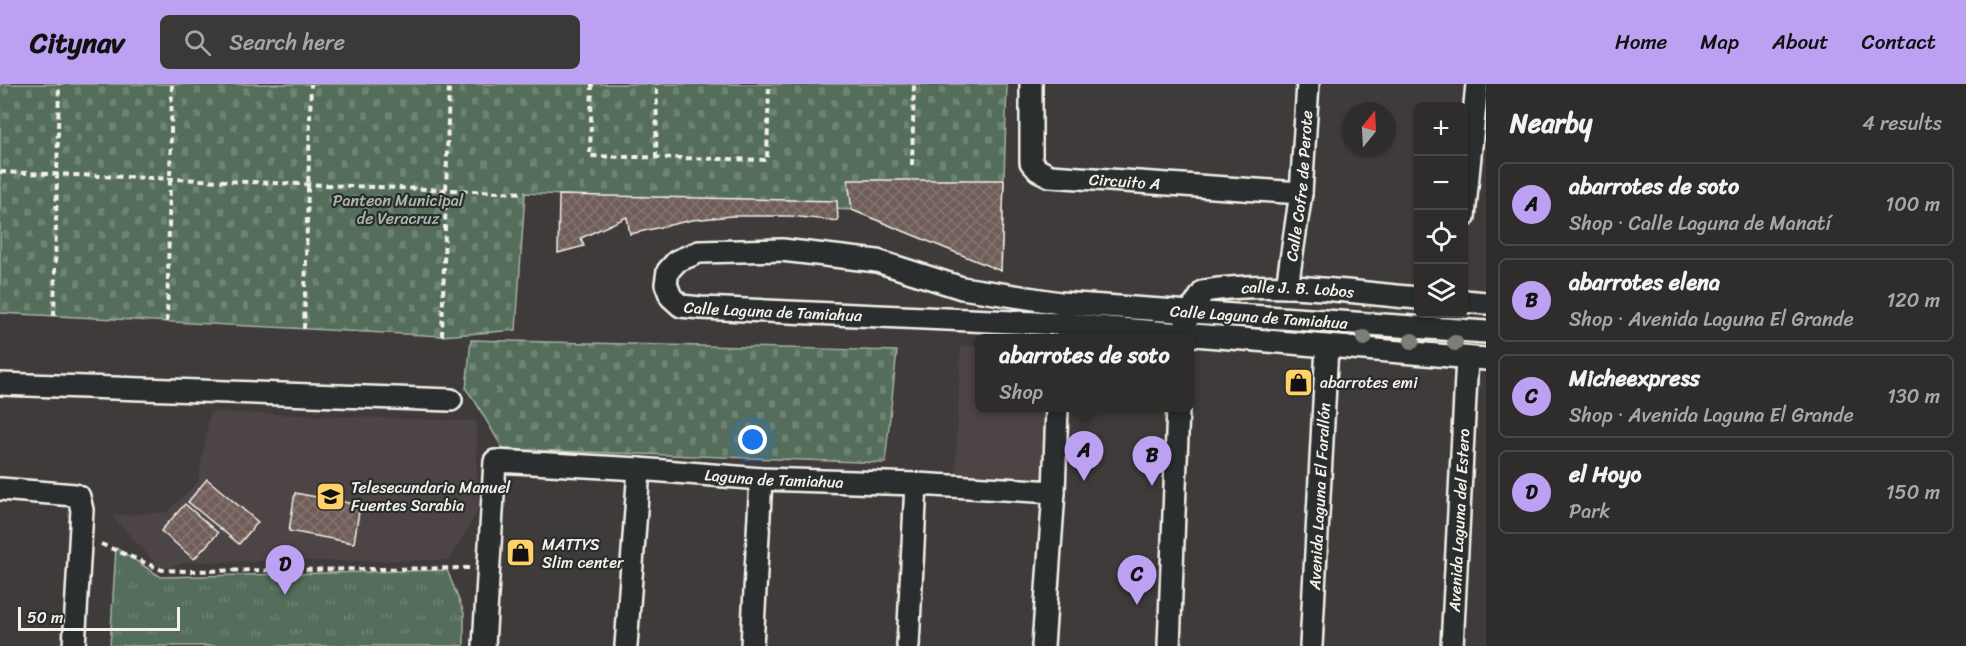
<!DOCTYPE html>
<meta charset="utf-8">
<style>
:root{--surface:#2f2c2c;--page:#3b3838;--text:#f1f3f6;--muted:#a7a7a9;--line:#4a4848;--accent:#bca0f2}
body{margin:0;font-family:Sriracha,sans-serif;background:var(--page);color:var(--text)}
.controls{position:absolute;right:18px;top:18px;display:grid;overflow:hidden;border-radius:9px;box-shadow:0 2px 4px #0004}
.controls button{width:54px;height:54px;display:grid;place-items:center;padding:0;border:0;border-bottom:2px solid var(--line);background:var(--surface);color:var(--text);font:30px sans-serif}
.compass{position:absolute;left:1342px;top:18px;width:54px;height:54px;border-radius:50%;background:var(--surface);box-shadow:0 2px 4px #0004;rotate:18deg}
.scale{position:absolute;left:18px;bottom:15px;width:162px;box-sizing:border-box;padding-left:6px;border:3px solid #f4f1e8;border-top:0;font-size:16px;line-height:21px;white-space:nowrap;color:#f4f1e8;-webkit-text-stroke:4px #2a2d2e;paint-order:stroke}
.you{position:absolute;left:753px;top:356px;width:21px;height:21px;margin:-15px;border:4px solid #fff;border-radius:50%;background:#1a73e8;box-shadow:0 0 0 9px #1a73e833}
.badge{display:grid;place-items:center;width:39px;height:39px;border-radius:50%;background:var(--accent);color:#111;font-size:20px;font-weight:700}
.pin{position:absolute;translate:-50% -50px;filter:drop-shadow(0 2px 3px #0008)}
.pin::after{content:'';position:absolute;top:32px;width:21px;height:18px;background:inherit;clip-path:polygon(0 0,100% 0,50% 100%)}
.popup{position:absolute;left:975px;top:250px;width:219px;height:78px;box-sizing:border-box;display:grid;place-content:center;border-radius:9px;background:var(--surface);filter:drop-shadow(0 2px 4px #0005);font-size:20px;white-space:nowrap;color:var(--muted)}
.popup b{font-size:22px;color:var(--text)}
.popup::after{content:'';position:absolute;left:50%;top:100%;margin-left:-12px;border:12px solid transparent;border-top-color:var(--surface)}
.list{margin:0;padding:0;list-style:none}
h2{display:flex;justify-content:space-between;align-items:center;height:78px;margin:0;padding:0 24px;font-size:26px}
h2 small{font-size:20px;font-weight:400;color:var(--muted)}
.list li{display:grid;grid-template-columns:39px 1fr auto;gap:18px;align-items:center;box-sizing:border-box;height:84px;margin:0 12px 12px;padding:0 12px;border:2px solid var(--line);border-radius:9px}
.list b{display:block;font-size:22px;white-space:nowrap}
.list p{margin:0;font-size:20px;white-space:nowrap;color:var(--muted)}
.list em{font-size:20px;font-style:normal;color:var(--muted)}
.icon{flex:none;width:33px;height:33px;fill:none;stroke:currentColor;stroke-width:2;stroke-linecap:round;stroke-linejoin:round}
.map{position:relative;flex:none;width:1486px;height:562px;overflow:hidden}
header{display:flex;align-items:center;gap:36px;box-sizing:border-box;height:84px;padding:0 30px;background:var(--accent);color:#111}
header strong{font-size:28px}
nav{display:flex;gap:33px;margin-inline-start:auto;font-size:21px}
.search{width:420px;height:54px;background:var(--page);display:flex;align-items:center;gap:15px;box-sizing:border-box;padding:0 21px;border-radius:9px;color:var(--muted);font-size:22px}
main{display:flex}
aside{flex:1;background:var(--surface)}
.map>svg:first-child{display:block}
.built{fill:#4d4544}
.cemetery{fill:url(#cemetery-stones);stroke:#a4b0a2;stroke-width:1.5}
.park{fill:url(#park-tufts);stroke:#a4b0a2;stroke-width:1.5}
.building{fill:url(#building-cross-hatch);stroke:#f4f1e8;stroke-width:1.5}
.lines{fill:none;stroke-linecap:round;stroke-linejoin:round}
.minor-casing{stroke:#f4f1e8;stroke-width:26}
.path{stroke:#f4f1e8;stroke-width:4;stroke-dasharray:6 4.5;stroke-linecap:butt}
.minor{stroke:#2a2d2e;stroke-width:21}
.tree{fill:#7b7f78}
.labels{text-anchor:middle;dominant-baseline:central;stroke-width:4.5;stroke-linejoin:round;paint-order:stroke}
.street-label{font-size:16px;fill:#f4f1e8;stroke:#2a2d2e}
.park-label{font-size:16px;fill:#acb6a9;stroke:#2a2d2e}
.poi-label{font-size:16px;fill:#f4f1e8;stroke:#2a2d2e;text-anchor:start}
</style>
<header>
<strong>Citynav</strong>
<div class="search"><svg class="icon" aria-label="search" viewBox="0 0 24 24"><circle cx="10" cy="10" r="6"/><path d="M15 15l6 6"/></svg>Search here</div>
<nav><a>Home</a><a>Map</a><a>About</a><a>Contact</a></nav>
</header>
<main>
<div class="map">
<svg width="1486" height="562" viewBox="0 0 1486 562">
<defs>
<pattern id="cemetery-stones" width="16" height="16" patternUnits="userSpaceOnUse" patternTransform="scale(1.5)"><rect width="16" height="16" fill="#556e5c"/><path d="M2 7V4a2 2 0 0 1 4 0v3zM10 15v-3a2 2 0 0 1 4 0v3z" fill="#6e8373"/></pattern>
<pattern id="park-tufts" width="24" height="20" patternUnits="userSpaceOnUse" patternTransform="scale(1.5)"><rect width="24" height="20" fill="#556e5c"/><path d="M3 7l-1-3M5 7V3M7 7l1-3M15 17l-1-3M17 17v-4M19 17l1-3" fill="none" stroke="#6e8373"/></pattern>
<pattern id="building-cross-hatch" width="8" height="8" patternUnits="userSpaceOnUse" patternTransform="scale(1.5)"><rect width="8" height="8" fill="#6f5d59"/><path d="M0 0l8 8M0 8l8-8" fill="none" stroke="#847571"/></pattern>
</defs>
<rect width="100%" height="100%" fill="#3f3b3b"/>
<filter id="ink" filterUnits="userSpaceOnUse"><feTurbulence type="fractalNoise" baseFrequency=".0167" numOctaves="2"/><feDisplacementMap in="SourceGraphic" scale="12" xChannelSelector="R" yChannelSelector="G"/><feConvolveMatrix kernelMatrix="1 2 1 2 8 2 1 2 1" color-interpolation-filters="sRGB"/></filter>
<g filter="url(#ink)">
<path class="built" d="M961,262L979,263V324H1051L1047,403L955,399Z
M210,328L476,337L478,427L449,476L189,478L161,485L112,432L167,428L198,398Z"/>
<path class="cemetery" d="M0,0H1007L1001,187L852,126L525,109L516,246L442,252L0,229Z
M471,256L897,267L885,379L503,365L475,317L466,305Z"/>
<path class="park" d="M116,464L161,493L447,486L464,529V562H110Z"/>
<path class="building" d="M848,96H1004L1001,187L852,126Z
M559,111L837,117L838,137L790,132H732L692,136L630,150L627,133L581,154L584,162L558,169Z
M207,395L258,438L239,460L188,418Z
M295,409L360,421L354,459L289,447Z
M185,420L218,449L194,475L161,447Z"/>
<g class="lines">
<defs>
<g id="minor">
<path id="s1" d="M1031,0V78L1038,86L1050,92L1301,109"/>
<path d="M1464,133L1477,0"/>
<path id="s2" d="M1287,203L1301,109L1308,0"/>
<path d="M1464,217L1486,219"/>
<path id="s3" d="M1186,238L1190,228L1204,207C1274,196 1348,208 1418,214"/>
<path id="s4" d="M1486,248L1060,219L962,204L877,177L782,166L699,168L677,177L668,187L666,200L671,213L681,222L701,224L1060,240L1486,275"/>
<path d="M0,300L451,316"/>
<path d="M0,405L75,411L79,413L82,426L74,562"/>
<path id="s5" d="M484,562L495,377L639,385L761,395L916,400L1054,408"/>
<path d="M626,562L639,385"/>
<path d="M752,562L761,395"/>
<path d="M908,562L916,400"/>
<path d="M1043,562L1054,408L1057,324"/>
<path d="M1169,562L1178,324"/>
<path id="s6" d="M1311,562L1327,263"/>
<path id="s7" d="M1452,562L1467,274"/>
</g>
</defs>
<use href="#minor" class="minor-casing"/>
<path class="path" d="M592,0L590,72L767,76L769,0
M656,74L657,0
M912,81L914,0
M0,88L525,109
M54,232L59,0
M167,238L172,0
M304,245L311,0
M442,252L449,0
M101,460L162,486L188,487L469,484"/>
<use href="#minor" class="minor"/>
</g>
<g class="tree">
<circle cx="1364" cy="254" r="8"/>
<circle cx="1412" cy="257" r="8"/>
<circle cx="1455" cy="259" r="8"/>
</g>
</g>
<defs>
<symbol id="shop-square" viewBox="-11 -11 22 22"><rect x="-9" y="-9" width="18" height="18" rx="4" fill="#ffd166" stroke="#2a2d2e"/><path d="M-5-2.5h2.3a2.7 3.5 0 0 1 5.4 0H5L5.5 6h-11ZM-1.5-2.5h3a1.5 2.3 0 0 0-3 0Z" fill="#111"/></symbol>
<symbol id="school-square" viewBox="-11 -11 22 22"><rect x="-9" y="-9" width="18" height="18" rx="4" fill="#ffd166" stroke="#2a2d2e"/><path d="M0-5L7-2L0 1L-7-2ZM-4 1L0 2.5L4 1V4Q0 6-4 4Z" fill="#111"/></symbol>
</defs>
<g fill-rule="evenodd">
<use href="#shop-square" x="1282" y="282" width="33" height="33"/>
<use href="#school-square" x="314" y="396" width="33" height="33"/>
<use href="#shop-square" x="504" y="452" width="33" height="33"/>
</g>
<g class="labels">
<g class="street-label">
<text stroke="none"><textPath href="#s1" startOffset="177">Circuito A</textPath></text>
<text stroke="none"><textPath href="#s2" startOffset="102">Calle Cofre de Perote</textPath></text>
<text stroke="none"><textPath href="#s3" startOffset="130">calle J. B. Lobos</textPath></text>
<text stroke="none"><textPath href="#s4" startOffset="964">Calle Laguna de Tamiahua</textPath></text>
<text transform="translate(1259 233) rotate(4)">Calle Laguna de Tamiahua</text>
<text stroke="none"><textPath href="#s5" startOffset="465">Laguna de Tamiahua</textPath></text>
<text stroke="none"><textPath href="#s6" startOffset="150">Avenida Laguna El Farallón</textPath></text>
<text stroke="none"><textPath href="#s7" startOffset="126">Avenida Laguna del Estero</textPath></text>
</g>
<g class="park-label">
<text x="398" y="116">Panteon Municipal<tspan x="398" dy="18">de Veracruz</tspan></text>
</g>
<g class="poi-label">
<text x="1320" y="298">abarrotes emi</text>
<text x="351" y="403">Telesecundaria Manuel<tspan x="351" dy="18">Fuentes Sarabia</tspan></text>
<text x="542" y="460">MATTYS<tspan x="542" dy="18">Slim center</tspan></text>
</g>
</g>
</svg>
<div class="controls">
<button>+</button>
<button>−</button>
<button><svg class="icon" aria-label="locate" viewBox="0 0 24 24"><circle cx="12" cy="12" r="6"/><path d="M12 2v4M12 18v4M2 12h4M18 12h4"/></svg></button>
<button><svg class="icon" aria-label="layers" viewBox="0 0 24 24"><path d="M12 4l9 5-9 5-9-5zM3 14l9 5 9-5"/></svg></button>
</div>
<svg class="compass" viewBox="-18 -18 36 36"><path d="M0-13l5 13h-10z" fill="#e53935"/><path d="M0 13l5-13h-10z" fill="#a7a7a9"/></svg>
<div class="scale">50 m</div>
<div class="you"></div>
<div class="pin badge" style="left:1084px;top:397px">A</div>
<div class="popup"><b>abarrotes de soto</b>Shop</div>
<div class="pin badge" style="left:1152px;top:402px">B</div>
<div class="pin badge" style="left:1137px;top:521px">C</div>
<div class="pin badge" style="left:285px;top:511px">D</div>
</div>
<aside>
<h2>Nearby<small>4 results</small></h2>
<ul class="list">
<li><span class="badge">A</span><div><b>abarrotes de soto</b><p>Shop · Calle Laguna de Manatí</p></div><em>100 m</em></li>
<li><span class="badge">B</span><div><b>abarrotes elena</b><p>Shop · Avenida Laguna El Grande</p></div><em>120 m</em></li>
<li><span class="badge">C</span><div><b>Micheexpress</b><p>Shop · Avenida Laguna El Grande</p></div><em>130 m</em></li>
<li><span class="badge">D</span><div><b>el Hoyo</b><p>Park</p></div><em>150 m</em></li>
</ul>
</aside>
</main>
